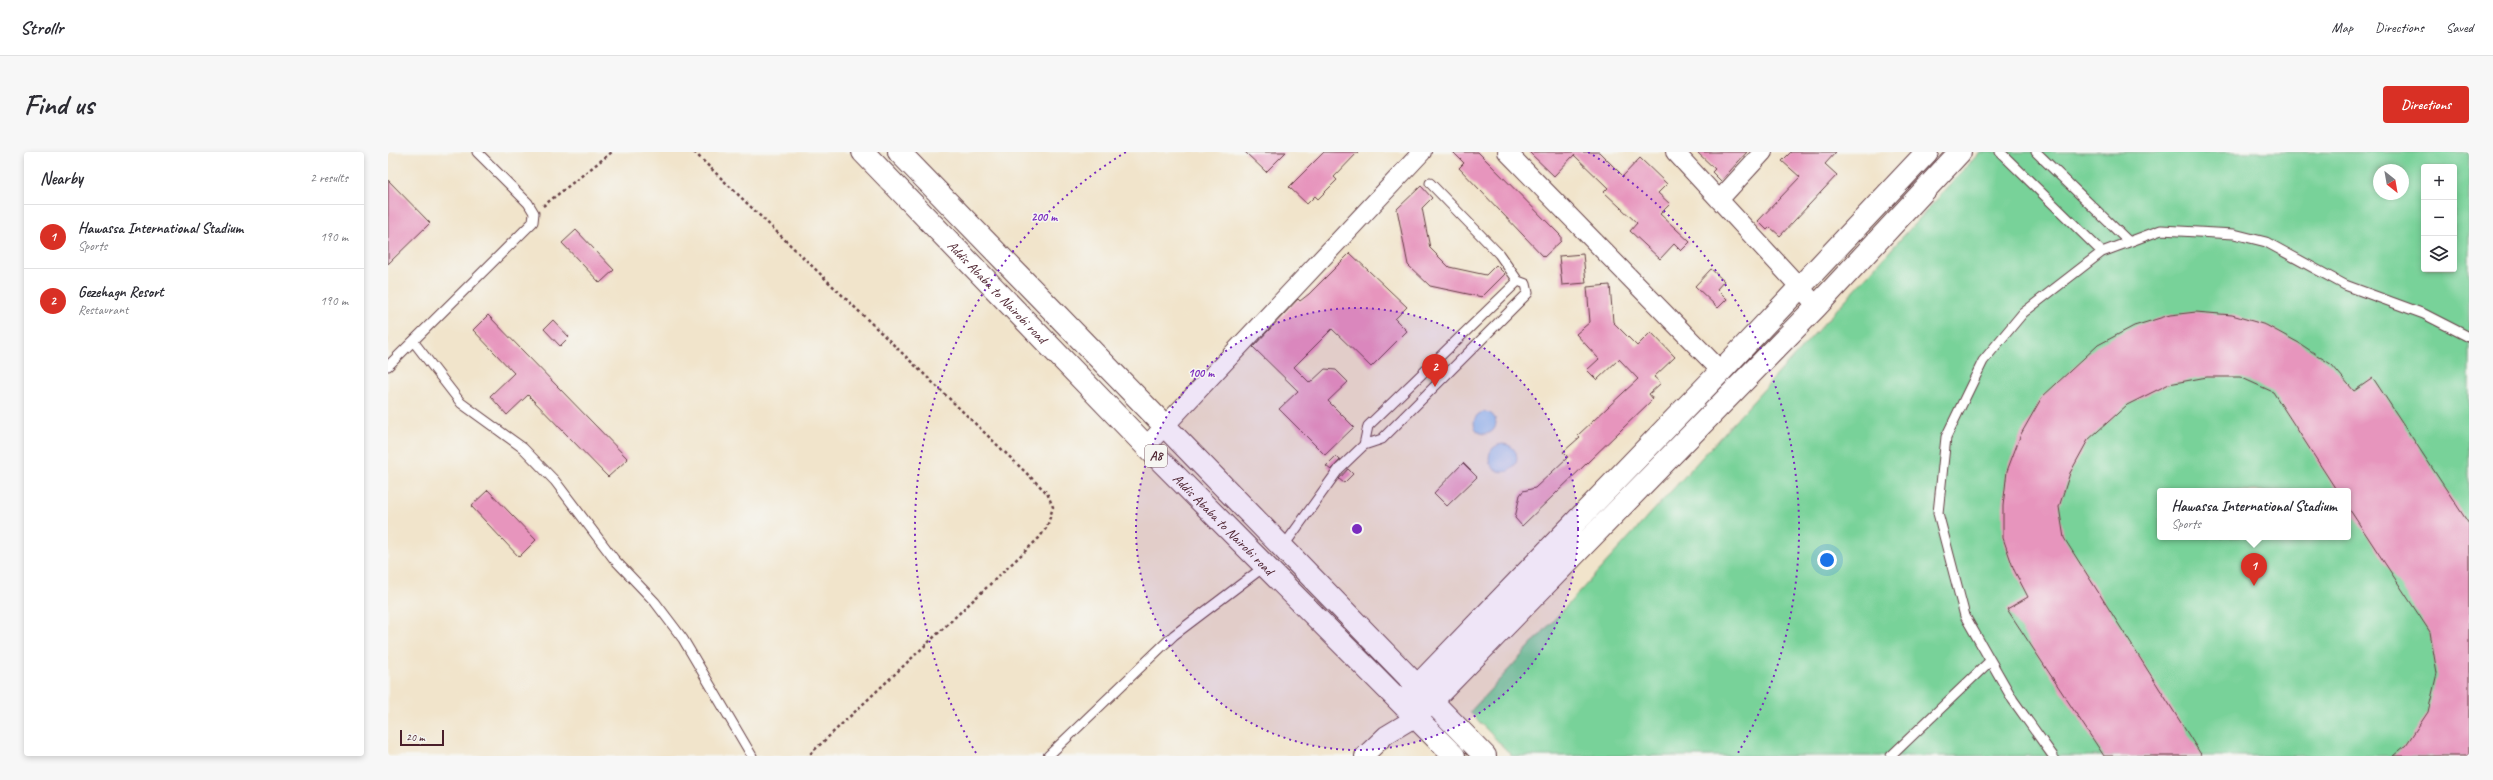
<!DOCTYPE html>
<meta charset="utf-8">
<style>
:root{--surface:#fff;--page:#f7f7f7;--text:#2b2b33;--muted:#7c7c81;--line:#e1e1e2;--accent:#d93025}
body{margin:0;font-family:Caveat,sans-serif;background:var(--page);color:var(--text)}
.controls{position:absolute;right:12px;top:12px;display:grid;overflow:hidden;border-radius:4px;box-shadow:0 2px 6px #0003}
.controls button{width:36px;height:36px;display:grid;place-items:center;padding:0;border:0;border-bottom:1px solid var(--line);background:var(--surface);color:var(--text);font:20px sans-serif}
.compass{position:absolute;left:1985px;top:12px;width:36px;height:36px;border-radius:50%;background:var(--surface);box-shadow:0 2px 6px #0003;rotate:149deg}
.scale{position:absolute;left:12px;bottom:10px;width:44px;box-sizing:border-box;padding-left:4px;border:2px solid #4a1f2b;border-top:0;font-size:11px;line-height:14px;white-space:nowrap;color:#4a1f2b;-webkit-text-stroke:3px #f6f6f2;paint-order:stroke}
.you{position:absolute;left:1439px;top:408px;width:14px;height:14px;margin:-10px;border:3px solid #fff;border-radius:50%;background:#1a73e8;box-shadow:0 0 0 6px #1a73e833}
.badge{display:grid;place-items:center;width:26px;height:26px;border-radius:50%;background:var(--accent);color:#fff;font-size:13px;font-weight:700}
.pin{position:absolute;translate:-50% -33px;filter:drop-shadow(0 1px 2px #0008)}
.pin::after{content:'';position:absolute;top:21px;width:14px;height:12px;background:inherit;clip-path:polygon(0 0,100% 0,50% 100%)}
.popup{position:absolute;left:1769px;top:336px;width:194px;height:52px;box-sizing:border-box;display:grid;place-content:center;border-radius:4px;background:var(--surface);filter:drop-shadow(0 1px 3px #0005);font-size:13px;white-space:nowrap;color:var(--muted)}
.popup b{font-size:15px;color:var(--text)}
.popup::after{content:'';position:absolute;left:50%;top:100%;margin-left:-8px;border:8px solid transparent;border-top-color:var(--surface)}
.list{margin:0;padding:0;list-style:none}
h2{display:flex;justify-content:space-between;align-items:center;height:52px;margin:0;padding:0 16px;font-size:17px}
h2 small{font-size:13px;font-weight:400;color:var(--muted)}
.list li{display:grid;grid-template-columns:26px 1fr auto;gap:12px;align-items:center;box-sizing:border-box;height:64px;padding:0 16px;border-top:1px solid var(--line)}
.list b{display:block;font-size:15px;white-space:nowrap}
.list p{margin:0;font-size:13px;white-space:nowrap;color:var(--muted)}
.list em{font-size:13px;font-style:normal;color:var(--muted)}
.icon{flex:none;width:22px;height:22px;fill:none;stroke:currentColor;stroke-width:2;stroke-linecap:round;stroke-linejoin:round}
.map{position:relative;flex:none;width:2081px;height:604px;overflow:hidden;border-radius:4px}
header{display:flex;align-items:center;gap:24px;box-sizing:border-box;height:56px;padding:0 20px;background:var(--surface);border-bottom:1px solid var(--line)}
header strong{font-size:19px}
nav{display:flex;gap:22px;margin-inline-start:auto;font-size:14px}
.intro{display:flex;align-items:center;justify-content:space-between;box-sizing:border-box;height:96px;padding:0 24px}
h1{margin:0;font-size:28px}
.button{padding:10px 18px;border-radius:4px;background:var(--accent);color:#fff;font-size:14px;font-weight:700}
main{display:flex;gap:24px;padding:0 24px}
aside{flex:1;background:var(--surface);border-radius:4px;box-shadow:0 2px 6px #0003}
.map>svg:first-child{display:block}
.green{fill:#78d299;stroke:#617862;fill-rule:evenodd}
.water{fill:#7ebef2;stroke:#646e8e}
.building{fill:#e795bd}
.lines{fill:none;stroke-linecap:round;stroke-linejoin:round}
.lane-casing{stroke:#633d43;stroke-width:11}
.street-casing{stroke:#633d43;stroke-width:20}
.secondary-casing{stroke:#633d43;stroke-width:24}
.highway-casing{stroke:#633d43;stroke-width:24}
.path{stroke:#633d43;stroke-width:2.5;stroke-dasharray:3 3;stroke-linecap:butt}
.lane{stroke:#fff;stroke-width:9}
.street{stroke:#fff;stroke-width:18}
.secondary{stroke:#fff;stroke-width:22}
.highway{stroke:#fff;stroke-width:22}
.ring{fill:none;stroke:#7b2cbf;stroke-width:2;stroke-dasharray:2 4}
.labels{text-anchor:middle;dominant-baseline:central;stroke-width:3;stroke-linejoin:round;paint-order:stroke}
.shield{fill:#f6f6f2;stroke:#7e6067;stroke-width:1}
.shield-label{font-size:13px;font-weight:bold;fill:#4a1f2b}
.street-label{font-size:14px;fill:#4a1f2b;stroke:#f6f6f2}
.centre{fill:#7b2cbf;stroke:#f6f6f2;stroke-width:2}
.ring-label{font-size:12px;text-anchor:middle;font-weight:bold;fill:#7b2cbf;stroke:#f6f6f2;stroke-width:3;stroke-linejoin:round;paint-order:stroke}
</style>
<header>
<strong>Strollr</strong>
<nav><a>Map</a><a>Directions</a><a>Saved</a></nav>
</header>
<div class="intro"><h1>Find us</h1><a class="button">Directions</a></div>
<main>
<aside>
<h2>Nearby<small>2 results</small></h2>
<ul class="list">
<li><span class="badge">1</span><div><b>Hawassa International Stadium</b><p>Sports</p></div><em>190 m</em></li>
<li><span class="badge">2</span><div><b>Gezehagn Resort</b><p>Restaurant</p></div><em>190 m</em></li>
</ul>
</aside>
<div class="map">
<svg width="2081" height="604" viewBox="0 0 2081 604">
<rect width="100%" height="100%" fill="#f6f6f2"/>
<filter id="ink" filterUnits="userSpaceOnUse"><feTurbulence type="fractalNoise" baseFrequency=".025" numOctaves="2"/><feDisplacementMap in="SourceGraphic" scale="8" xChannelSelector="R" yChannelSelector="G"/><feConvolveMatrix kernelMatrix="1 2 1 2 8 2 1 2 1" color-interpolation-filters="sRGB"/></filter>
<filter id="wash" filterUnits="userSpaceOnUse"><feTurbulence type="fractalNoise" baseFrequency=".012" numOctaves="4" result="noise"/><feDisplacementMap in="SourceGraphic" scale="16" xChannelSelector="R" yChannelSelector="G"/><feGaussianBlur stdDeviation="0.9" result="paint"/><feColorMatrix in="noise" values="0 0 0 0 0 0 0 0 0 0 0 0 0 0 0 0 0 1.4 0 .05"/><feComposite in="paint" operator="in"/></filter>
<g filter="url(#wash)">
<rect width="100%" height="100%" fill="#f1e4cb"/>
<path class="green" d="M1592,0H2081V604H1124L1082,560ZM2036,15H2066V117H2036ZM1991,18H2015V42H1991ZM1772,339H1960V385H1772Z"/>
<path class="water" d="M1086 271a11 11 0 1 1 22 0a11 11 0 1 1-22 0Z
M1101 306a14 14 0 1 1 28 0a14 14 0 1 1-28 0Z"/>
<g id="blocks">
<path class="building" d="M857,0H898L878,20Z
M936,0H970L946,25L949,28L930,47L927,44L919,52L901,35Z
M1065,0H1090L1173,84V89L1156,105L1071,16L1076,11Z
M1141,0H1211L1235,24L1252,6L1279,32L1270,41L1282,52L1272,62L1302,90L1293,99L1286,92L1272,107L1242,79L1249,71L1216,40L1220,36L1186,3L1166,24Z
M1309,0H1359L1333,29L1324,20L1327,17Z
M1403,0H1448L1437,12L1449,23L1392,84L1382,75L1379,78L1370,69L1412,25L1394,9Z
M0,28L42,71L0,112Z
M1033,34L1044,46L1034,56L1042,96L1061,115L1098,123L1108,113L1117,122L1094,145L1042,134L1020,113L1009,57Z
M188,78L226,118L212,131L174,91Z
M962,101L1019,155L1007,167L1019,179L983,215L944,177L906,215L922,231L937,217L948,218L960,230L940,249L966,275L937,303L891,257L910,239L865,195L910,147L912,149L921,142Z
M1195,102L1198,131L1174,133L1171,104Z
M1323,117L1336,129L1329,137L1339,147L1330,156L1307,134Z
M1222,133L1225,170L1249,194L1263,180L1287,205L1266,225L1273,231L1261,242L1265,247L1134,374L1127,366L1132,343L1135,339L1147,336L1180,305L1175,300L1192,285L1190,283L1250,227L1231,207L1209,228L1199,218L1211,207L1188,182L1202,170L1199,135Z
M1808,160L1844,163L1878,173L1911,191L1944,213L1966,239L1985,226L2081,372V604H2005L2018,593L2040,560L2049,521L2042,480L1960,355V339H1949L1885,240L1852,225H1819L1781,232L1739,253L1700,288L1682,321L1671,355L1676,386L1814,604H1716L1619,457L1640,445L1626,418L1615,386V354L1619,319L1633,282L1654,245L1710,193L1746,174L1782,163Z
M100,163L240,307L220,325L140,243L119,263L102,244L126,221L85,178Z
M165,168L181,185L172,194L156,177Z
M948,304L952,308L943,318L938,314Z
M1075,311L1089,325L1059,354L1046,341Z
M960,317L965,322L956,331L951,327Z
M100,338L148,388L131,405L83,354Z"/>
</g>
</g>
<g filter="url(#ink)">
<use href="#blocks" fill-opacity="0" stroke="#633d43" stroke-width="1"/>
<g class="lines">
<defs>
<path id="lane" d="M1612,0L1714,100
M1648,0L1741,90
M25,189L73,251L135,296L167,329L226,407L267,450L295,487L364,604
M0,214L145,70L146,61L140,51L89,0
M976,293L980,274L1130,129
M895,395L951,317L976,293L994,287L1140,141L1138,132L1130,129L1111,102L1042,31
M660,604L786,483L877,414
M1503,604L1601,510
M1665,604L1625,548L1577,464L1550,361L1558,285L1595,209L1635,161L1714,100L1773,78L1846,82L1878,90L1957,133L2036,162L2081,185"/>
<path id="street" d="M1119,0L1333,219
M1287,0L1429,154
M1331,48L1375,0
M758,294L1034,0
M976,604L998,583L1028,565"/>
<path id="secondary" d="M1014,550L1333,219L1539,0
M1028,565L1429,154L1572,0"/>
<g id="highway">
<path id="s1" d="M475,0L758,294L1066,604"/>
<path d="M511,0L1097,604"/>
</g>
</defs>
<use href="#lane" class="lane-casing"/>
<use href="#street" class="street-casing"/>
<use href="#secondary" class="secondary-casing"/>
<use href="#highway" class="highway-casing"/>
<path class="path" d="M306,0L659,341L665,355L659,375L651,386L420,604
M155,54L224,0"/>
<use href="#lane" class="lane"/>
<use href="#street" class="street"/>
<use href="#secondary" class="secondary"/>
<use href="#highway" class="highway"/>
</g>
</g>
<circle cx="969" cy="377" r="221" fill="#7b2cbf" fill-opacity=".12"/>
<g class="ring">
<circle cx="969" cy="377" r="221"/>
<path d="M588 601A442 442 0 0 1 738 0M1200 0A442 442 0 0 1 1350 601"/>
</g>
<g class="labels">
<rect class="shield" x="757" y="293" width="22" height="22" rx="3"/>
<g class="shield-label">
<text x="768" y="304">A8</text>
</g>
<g class="street-label">
<text stroke="none"><textPath href="#s1" startOffset="194">Addis Ababa to Nairobi road</textPath></text>
<text stroke="none"><textPath href="#s1" startOffset="518">Addis Ababa to Nairobi road</textPath></text>
</g>
</g>
<circle cx="969" cy="377" r="6" class="centre"/>
<g class="ring-label">
<text x="656" y="69">200 m</text>
<text x="813" y="225">100 m</text>
</g>
</svg>
<div class="controls">
<button>+</button>
<button>−</button>
<button><svg class="icon" aria-label="layers" viewBox="0 0 24 24"><path d="M12 4l9 5-9 5-9-5zM3 14l9 5 9-5"/></svg></button>
</div>
<svg class="compass" viewBox="-18 -18 36 36"><path d="M0-13l5 13h-10z" fill="#e53935"/><path d="M0 13l5-13h-10z" fill="#7c7c81"/></svg>
<div class="scale">20 m</div>
<div class="you"></div>
<div class="pin badge" style="left:1866px;top:434px">1</div>
<div class="popup"><b>Hawassa International Stadium</b>Sports</div>
<div class="pin badge" style="left:1047px;top:235px">2</div>
</div>
</main>
